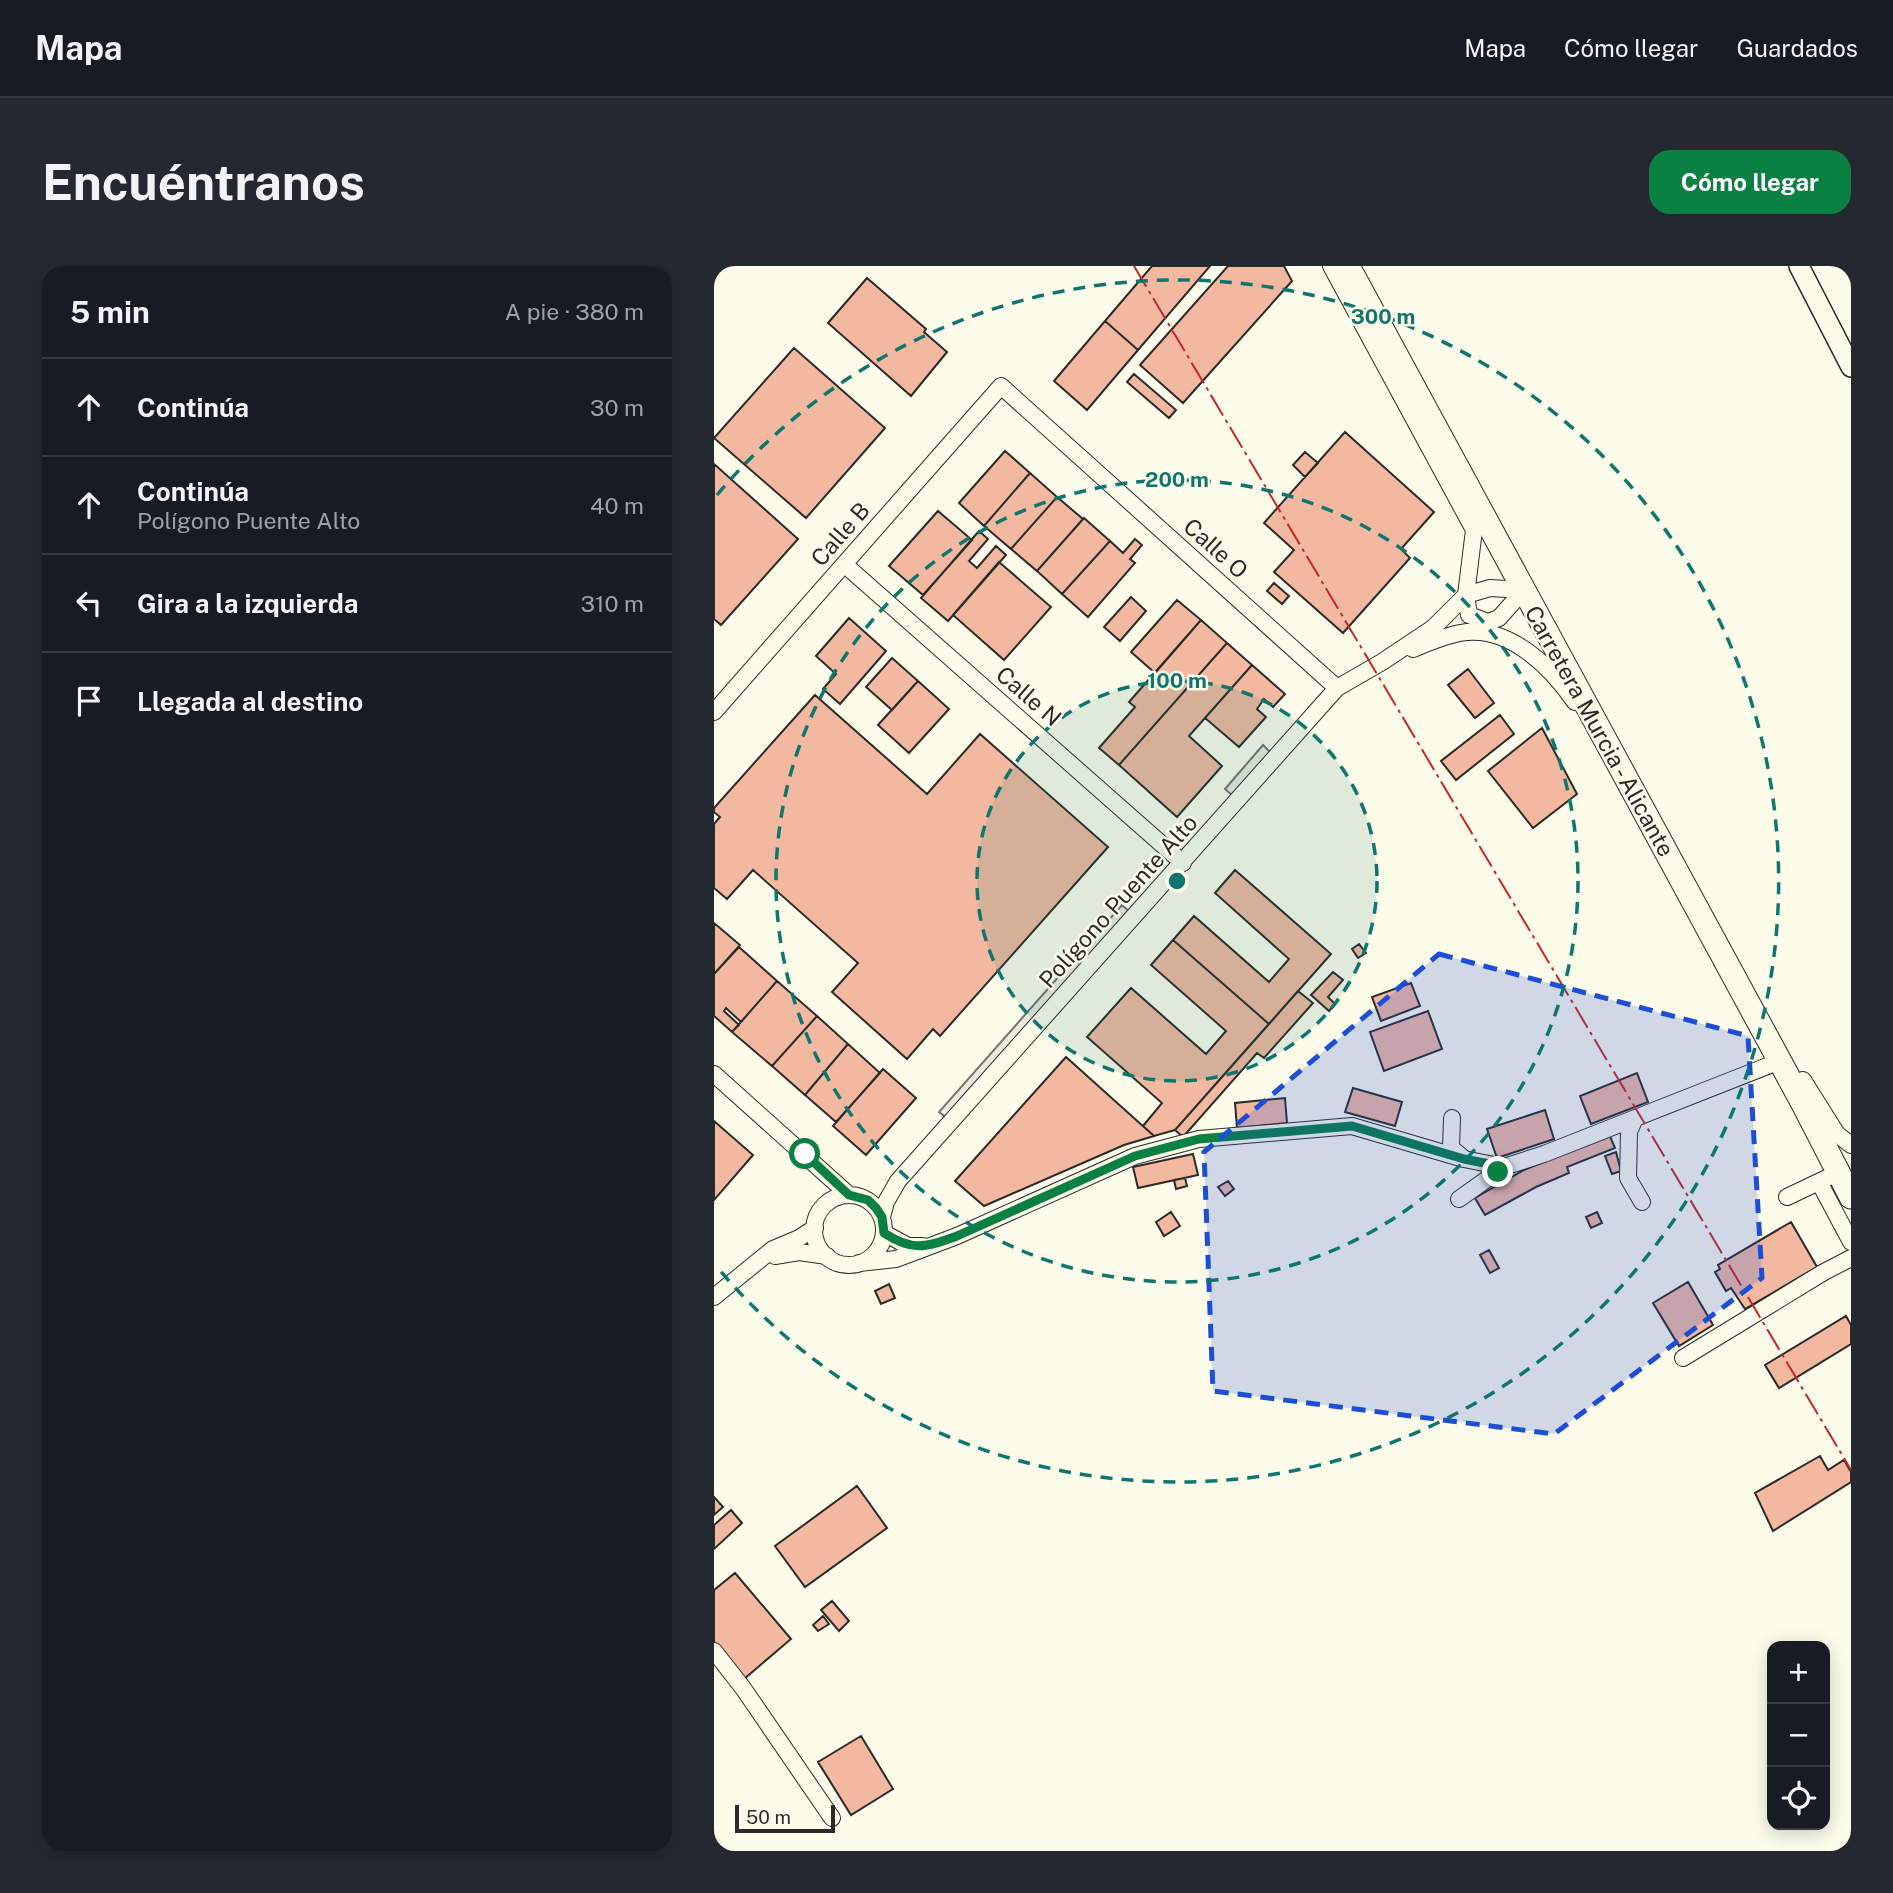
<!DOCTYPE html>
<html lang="es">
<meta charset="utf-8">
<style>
:root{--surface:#171b24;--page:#242831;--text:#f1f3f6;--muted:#9ea1a6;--line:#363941;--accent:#0b8043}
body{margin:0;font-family:"Public Sans",sans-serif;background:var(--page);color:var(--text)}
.controls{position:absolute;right:21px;bottom:21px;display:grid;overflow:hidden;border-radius:14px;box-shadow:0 4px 18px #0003}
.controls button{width:63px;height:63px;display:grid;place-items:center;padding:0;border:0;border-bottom:2px solid var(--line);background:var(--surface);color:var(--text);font:35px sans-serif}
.scale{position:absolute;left:21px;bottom:18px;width:100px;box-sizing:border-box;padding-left:7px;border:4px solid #2b2b2b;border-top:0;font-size:19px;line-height:24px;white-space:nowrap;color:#2b2b2b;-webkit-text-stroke:5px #fdfbea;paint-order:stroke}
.stop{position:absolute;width:21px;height:21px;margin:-16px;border:5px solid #0b8043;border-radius:50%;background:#fff}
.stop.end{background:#0b8043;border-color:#fff;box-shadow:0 2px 7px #0008}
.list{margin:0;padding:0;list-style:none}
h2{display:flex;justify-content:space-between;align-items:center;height:91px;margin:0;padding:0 28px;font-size:30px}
h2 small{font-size:23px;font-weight:400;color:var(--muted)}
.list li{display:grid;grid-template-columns:46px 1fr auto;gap:21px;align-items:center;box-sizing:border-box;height:98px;padding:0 28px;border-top:2px solid var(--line)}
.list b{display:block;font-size:26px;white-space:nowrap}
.list p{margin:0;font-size:23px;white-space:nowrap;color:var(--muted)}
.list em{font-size:23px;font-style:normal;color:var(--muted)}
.icon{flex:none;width:38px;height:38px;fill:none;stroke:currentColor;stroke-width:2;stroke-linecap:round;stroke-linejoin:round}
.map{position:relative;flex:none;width:1137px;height:1585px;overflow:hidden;border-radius:21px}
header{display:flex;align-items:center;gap:42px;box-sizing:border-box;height:98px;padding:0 35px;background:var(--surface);border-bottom:2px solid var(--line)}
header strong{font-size:33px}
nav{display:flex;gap:38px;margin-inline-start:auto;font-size:24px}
.intro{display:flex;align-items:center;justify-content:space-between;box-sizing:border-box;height:168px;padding:0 42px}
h1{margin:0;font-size:49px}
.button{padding:18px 32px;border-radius:21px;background:var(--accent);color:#fff;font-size:24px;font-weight:700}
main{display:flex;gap:42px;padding:0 42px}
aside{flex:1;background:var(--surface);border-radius:21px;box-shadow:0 4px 18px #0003}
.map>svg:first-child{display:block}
.parking{fill:#eceadb;stroke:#74746e;stroke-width:2}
.building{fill:#f2b8a0;stroke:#2b2b2b;stroke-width:2}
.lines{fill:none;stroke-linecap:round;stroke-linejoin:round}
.minor-casing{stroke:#2b2b2b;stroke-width:18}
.major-casing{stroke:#2b2b2b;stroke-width:22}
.highway-casing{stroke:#2b2b2b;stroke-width:25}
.minor{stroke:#fdfbea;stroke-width:16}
.major{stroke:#fdfbea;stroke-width:19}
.highway{stroke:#fdfbea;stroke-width:23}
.power{stroke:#c62828;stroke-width:2;stroke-dasharray:24 5 3.5 5;stroke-linecap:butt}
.route{stroke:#0b8043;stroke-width:9}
.marked{fill:#1d4ed8;fill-opacity:0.2;stroke:#1d4ed8;stroke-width:5;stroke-dasharray:14 9;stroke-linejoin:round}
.ring{fill:none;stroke:#0f766e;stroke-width:3.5;stroke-dasharray:12 9}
.labels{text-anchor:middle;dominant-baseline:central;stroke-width:5;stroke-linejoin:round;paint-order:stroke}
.street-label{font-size:23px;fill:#2b2b2b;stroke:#fdfbea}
.centre{fill:#0f766e;stroke:#fdfbea;stroke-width:3.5}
.ring-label{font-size:21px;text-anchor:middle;font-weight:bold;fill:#0f766e;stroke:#fdfbea;stroke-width:5;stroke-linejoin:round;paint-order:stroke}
</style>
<header>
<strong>Mapa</strong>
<nav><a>Mapa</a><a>Cómo llegar</a><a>Guardados</a></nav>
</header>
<div class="intro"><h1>Encuéntranos</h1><a class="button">Cómo llegar</a></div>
<main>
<aside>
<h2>5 min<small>A pie · 380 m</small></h2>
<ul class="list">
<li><svg class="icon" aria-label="ahead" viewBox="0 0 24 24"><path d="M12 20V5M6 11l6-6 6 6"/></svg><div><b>Continúa</b></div><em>30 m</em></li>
<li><svg class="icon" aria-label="ahead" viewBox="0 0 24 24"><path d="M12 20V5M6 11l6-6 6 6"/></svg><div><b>Continúa</b><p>Polígono Puente Alto</p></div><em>40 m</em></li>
<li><svg class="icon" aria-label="left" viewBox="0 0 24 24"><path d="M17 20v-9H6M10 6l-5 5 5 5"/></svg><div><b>Gira a la izquierda</b></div><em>310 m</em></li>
<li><svg class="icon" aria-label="arrive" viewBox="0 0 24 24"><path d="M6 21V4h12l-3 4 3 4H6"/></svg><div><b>Llegada al destino</b></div></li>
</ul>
</aside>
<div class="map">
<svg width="1137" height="1585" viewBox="0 0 1137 1585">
<rect width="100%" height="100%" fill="#fdfbea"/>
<path class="parking" d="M549,479L557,487L519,530L511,523Z
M408,639L417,647L234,853L225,846Z"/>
<path class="building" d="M438,0H496L424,84L391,55Z
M514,0H570L578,15L469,137L426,99Z
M153,12L212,63L210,66L233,86L197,130L114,57Z
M391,55L424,84L373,144L340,115Z
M80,82L171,162L92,252L0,172Z
M420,108L462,144L455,152L413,116Z
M631,166L720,246L687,283L696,292L629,367L560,306L580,284L550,257Z
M291,185L316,207L270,260L245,237Z
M591,186L604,197L591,211L579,199Z
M0,198L84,273L7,359L0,353Z
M316,207L343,231L297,283L270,260Z
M343,231L369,253L323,305L297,283Z
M224,245L258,274L209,329L175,300Z
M370,252L396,275L348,328L323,305Z
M265,265L274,273L255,295L263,302L282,280L292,289L234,355L207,332Z
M421,273L428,279L416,293L421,297L374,351L348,328L396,275L409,287Z
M285,296L337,341L290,394L239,349Z
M560,317L575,330L568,338L553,325Z
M417,331L432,345L406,375L390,361Z
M463,334L487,354L441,407L417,386Z
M135,352L172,385L126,438L109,423L122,408L102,390Z
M487,354L513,377L405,499L385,482L421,441L415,436Z
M513,377L538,399L475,470L508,500L463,551L405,499Z
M178,392L204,415L178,444L152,421Z
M538,399L571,428L559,441L550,433L543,443L552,451L525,481L491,452Z
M754,403L780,437L761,452L734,419Z
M204,415L235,443L195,487L164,459Z
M101,429L213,528L266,468L394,581L226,770L219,763L193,793L118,726L144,697L39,604L13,633L0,622V558L6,551L0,546V542Z
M786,449L800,468L742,514L727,495Z
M828,462L863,528L819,562L774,505Z
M521,604L617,688L555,758L459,674L480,650L555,716L575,693L501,627Z
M0,657L26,679L0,708Z
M459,674L555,758L461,864L440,870L429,860L448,837L373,771L417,722L492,788L512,765L437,699Z
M645,678L652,687L644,692L638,683Z
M25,681L63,715L27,756L12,742L10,745L25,759L18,766L0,750V708Z
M619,706L629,714L614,731L621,738L615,745L597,729Z
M63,715L103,750L58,800L18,766Z
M697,717L706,740L667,755L658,731Z
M584,725L599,737L550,792L543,787L469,871L461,864Z
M714,745L728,783L670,805L656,766Z
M103,750L134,778L91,829L58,800Z
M134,778L166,807L122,856L91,829Z
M352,791L440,870L410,879L270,940L241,915Z
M169,803L202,832L152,889L119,860Z
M923,807L934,836L877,858L866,830Z
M639,822L688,836L681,860L631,846Z
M571,832L573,857L523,862L521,837Z
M831,844L840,873L783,892L773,863Z
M0,855L39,889L0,934Z
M895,868L901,882L853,901L855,907L822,921L771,949L761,932L810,904Z
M902,886L907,905L898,908L891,890Z
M479,888L484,909L424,922L419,901Z
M471,912L473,920L462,923L460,914Z
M514,915L520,923L511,930L504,921Z
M457,946L466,960L450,970L442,956Z
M883,946L888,957L877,962L872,951Z
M1077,956L1103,1001L1031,1043L1017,1022L1012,1025L1001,1006L1006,1003L1004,999Z
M775,984L785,1002L776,1007L766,989Z
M974,1016L999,1059L965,1080L939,1037Z
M175,1018L181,1032L167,1038L161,1025Z
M1132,1050L1137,1059V1078L1065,1122L1051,1099Z
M1106,1190L1114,1204L1130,1194L1137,1206V1216L1059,1265L1041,1227Z
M143,1220L173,1262L91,1321L61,1280Z
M0,1231L9,1241L0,1249Z
M17,1244L28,1257L0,1283V1259Z
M21,1307L77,1373L30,1413L0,1377V1324Z
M118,1335L135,1355L125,1365L107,1344Z
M109,1350L115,1358L104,1365L99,1359Z
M147,1470L179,1523L137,1549L104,1496Z"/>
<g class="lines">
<defs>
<path id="minor" d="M130,298L469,597
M774,356L755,349L752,329L776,322L810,324
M767,359L785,352L810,324
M699,383C714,377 730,370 746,367C794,358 836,400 861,436
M0,446L287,120L623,422
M0,808L135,929
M1089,814L1123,868L1137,879
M738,852L737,882L748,891
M921,852L915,866L914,912L928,936
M1105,916L1137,976
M100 964a35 35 0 1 1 70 0a35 35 0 1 1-70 0Z
M1073,931L1113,912
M745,933L790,901
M168,951L172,936L184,915L623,422L668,396L719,362L752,329L760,264L617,0
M170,967L194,980H209
M61,990L85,986L113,990
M145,997L182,993L243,970L421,890L485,873L638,860L750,893L790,901L830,888L1066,795
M0,1031L59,983L85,972L101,962
M969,1092L1110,1006L1137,992
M0,1385L29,1422L118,1552"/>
<path id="major" d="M1085,0L1137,101"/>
<path id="highway" d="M634,0L1088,836L1137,931"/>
</defs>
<use href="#minor" class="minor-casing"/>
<use href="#major" class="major-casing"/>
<use href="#highway" class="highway-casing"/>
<use href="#minor" class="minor"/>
<use href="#major" class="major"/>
<use href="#highway" class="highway"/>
<path class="power" d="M420,0L1137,1204"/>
</g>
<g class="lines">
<path class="route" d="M91,888L135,929L154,934L162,942L168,951L170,967C199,986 212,981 243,970L421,890L485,873L638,860L750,893L790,901L784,906"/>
</g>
<path class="marked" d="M725,688L1034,770L1048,1012L840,1168L499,1125L490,886Z"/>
<circle cx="463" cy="615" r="200" fill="#0f766e" fill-opacity=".12"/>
<g class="ring">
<circle cx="463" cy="615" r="200"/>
<circle cx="463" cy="615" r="401"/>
<path d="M3 229A601 601 0 1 1 3 1001"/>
</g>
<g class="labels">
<g class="street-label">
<text transform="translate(126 268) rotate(-49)">Calle B</text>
<text transform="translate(502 282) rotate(42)">Calle O</text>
<text transform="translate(315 430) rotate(41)">Calle N</text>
<text transform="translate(886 465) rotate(61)">Carretera Murcia - Alicante</text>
<text transform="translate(404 635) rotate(-48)">Polígono Puente Alto</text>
</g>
</g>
<circle cx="463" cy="615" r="10" class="centre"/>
<g class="ring-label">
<text x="669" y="58">300 m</text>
<text x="463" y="221">200 m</text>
<text x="463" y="422">100 m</text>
</g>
</svg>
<div class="controls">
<button>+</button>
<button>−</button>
<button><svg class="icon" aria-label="locate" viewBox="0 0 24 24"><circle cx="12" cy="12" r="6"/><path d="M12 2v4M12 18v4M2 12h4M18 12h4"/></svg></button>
</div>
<div class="scale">50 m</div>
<div class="stop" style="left:91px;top:888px"></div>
<div class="stop end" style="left:784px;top:906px"></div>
</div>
</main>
